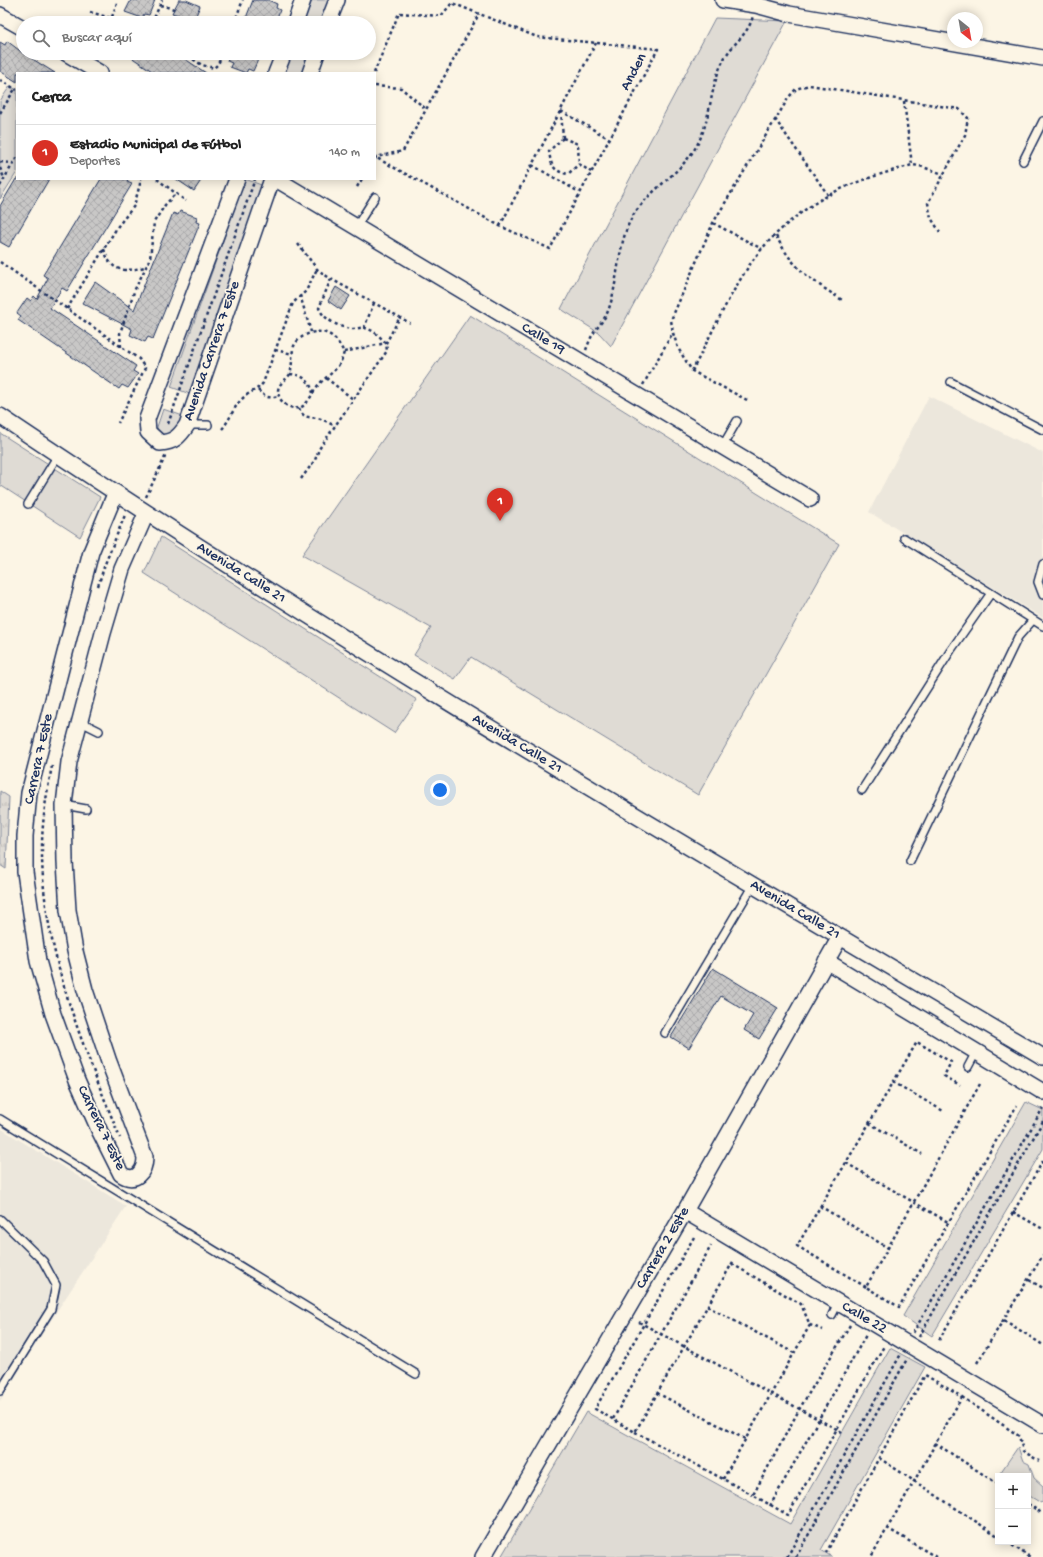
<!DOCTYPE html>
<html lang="es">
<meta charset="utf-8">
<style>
:root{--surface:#fff;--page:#f2f2f2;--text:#222;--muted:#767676;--line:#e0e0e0;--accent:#d93025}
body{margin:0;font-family:"Gochi Hand",sans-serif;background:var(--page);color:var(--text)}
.controls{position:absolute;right:12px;bottom:12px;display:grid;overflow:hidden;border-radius:0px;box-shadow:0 2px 10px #0003}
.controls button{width:36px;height:36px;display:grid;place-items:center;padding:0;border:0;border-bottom:1px solid var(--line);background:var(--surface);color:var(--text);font:20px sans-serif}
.compass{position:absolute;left:947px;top:12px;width:36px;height:36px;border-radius:50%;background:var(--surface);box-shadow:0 2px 10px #0003;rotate:149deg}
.you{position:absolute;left:440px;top:790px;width:14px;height:14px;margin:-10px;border:3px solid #fff;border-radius:50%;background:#1a73e8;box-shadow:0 0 0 6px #1a73e833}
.badge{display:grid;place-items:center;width:26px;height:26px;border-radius:50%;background:var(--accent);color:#fff;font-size:13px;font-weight:700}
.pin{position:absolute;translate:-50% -33px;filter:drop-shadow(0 1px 2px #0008)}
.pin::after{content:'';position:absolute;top:21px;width:14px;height:12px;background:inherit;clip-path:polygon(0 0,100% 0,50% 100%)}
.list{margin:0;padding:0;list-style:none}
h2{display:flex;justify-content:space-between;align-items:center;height:52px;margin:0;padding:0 16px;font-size:17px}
h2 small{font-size:13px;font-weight:400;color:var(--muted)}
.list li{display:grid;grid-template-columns:26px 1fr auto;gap:12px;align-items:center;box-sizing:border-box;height:56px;padding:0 16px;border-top:1px solid var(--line)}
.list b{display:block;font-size:15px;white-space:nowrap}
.list p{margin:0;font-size:13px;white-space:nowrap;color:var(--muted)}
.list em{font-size:13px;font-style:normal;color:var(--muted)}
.icon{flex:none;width:22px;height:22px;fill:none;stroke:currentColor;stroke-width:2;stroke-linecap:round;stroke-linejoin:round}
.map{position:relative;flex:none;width:1043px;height:1557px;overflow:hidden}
.search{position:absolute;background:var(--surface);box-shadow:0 2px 10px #0003;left:16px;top:16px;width:360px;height:44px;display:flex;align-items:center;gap:10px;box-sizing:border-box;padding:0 14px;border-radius:22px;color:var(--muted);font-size:15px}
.panel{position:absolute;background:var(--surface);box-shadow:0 2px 10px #0003;left:16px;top:72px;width:360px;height:108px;border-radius:0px}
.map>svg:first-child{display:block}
.built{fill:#ece7dc}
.grass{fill:#dfdbd4;stroke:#7d8599}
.park{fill:url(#park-tufts);stroke:#7d8599}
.building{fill:url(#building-cross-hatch);stroke:#1b2f5e}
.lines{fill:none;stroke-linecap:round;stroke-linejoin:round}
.lane-casing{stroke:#1b2f5e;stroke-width:10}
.street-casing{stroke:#1b2f5e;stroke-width:18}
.path{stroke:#1b2f5e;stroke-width:2.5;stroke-dasharray:3 3;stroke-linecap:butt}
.lane{stroke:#fcf5e5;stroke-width:7}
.street{stroke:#fcf5e5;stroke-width:15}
.labels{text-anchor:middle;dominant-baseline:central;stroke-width:3.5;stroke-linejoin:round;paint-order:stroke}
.street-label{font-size:15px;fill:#1b2f5e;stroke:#fcf5e5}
</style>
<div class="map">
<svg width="1043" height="1557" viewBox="0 0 1043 1557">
<defs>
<pattern id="park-tufts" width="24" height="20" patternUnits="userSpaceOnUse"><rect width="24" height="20" fill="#dfdbd4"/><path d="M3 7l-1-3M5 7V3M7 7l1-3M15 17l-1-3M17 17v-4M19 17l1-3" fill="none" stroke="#bfbcb8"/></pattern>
<pattern id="building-cross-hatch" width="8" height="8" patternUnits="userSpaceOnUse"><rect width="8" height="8" fill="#c8c7c6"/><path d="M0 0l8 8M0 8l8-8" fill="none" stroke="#ababac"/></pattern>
</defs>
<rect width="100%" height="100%" fill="#fcf5e5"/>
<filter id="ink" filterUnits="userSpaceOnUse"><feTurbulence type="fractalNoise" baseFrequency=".025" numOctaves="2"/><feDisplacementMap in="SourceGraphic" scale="8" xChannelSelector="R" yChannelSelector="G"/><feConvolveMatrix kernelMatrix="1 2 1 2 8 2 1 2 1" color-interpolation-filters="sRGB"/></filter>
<g filter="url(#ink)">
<path class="built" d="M929,396L1043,453V618L869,512Z
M0,1128L126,1206L51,1320L0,1401Z"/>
<path class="grass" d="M312,0H332L323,23H303Z
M715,18L787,21L611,346L599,333L561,309Z
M292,53H312L304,73H285Z
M10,86L17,90V172L0,199V101Z
M245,179L264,186L190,394L171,387Z
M470,315L839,544L698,795L471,657L455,679L414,655L431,628L302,555Z
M163,409L183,416L179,429L165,436L158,433L157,427Z
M0,433L100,497L80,537L0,485Z
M161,537L417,700L394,733L144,573Z
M1026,1102L1043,1110V1149L932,1336L903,1316Z
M890,1348L925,1367L821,1550L832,1557H501L586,1412L790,1524Z
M1018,1447L1023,1461L1029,1464L1034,1478L1043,1486V1501L1041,1503L1028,1495V1476H998Z"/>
<path class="park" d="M0,791L9,797L6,869L0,865Z"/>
<path class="building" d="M131,0H155L149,15L144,14L142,18L125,12Z
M179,0H186L200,6L194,20L172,13Z
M253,0H268L277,4L276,8L280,10L275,23H244Z
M7,41L23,53L55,73H17V82L0,71V42L5,45Z
M125,53H167L174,57L176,53L206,73H155Z
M230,53H261L253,71L248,69L246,73L230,67L232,63L227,61Z
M16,179H49L9,247L0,242V206Z
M101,179H129L127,182L132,184L67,291L62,288L50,308L136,366L133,371L138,374L128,388L122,385L119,389L18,320L21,316L17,313L27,298L31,301L34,296L37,299L48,278L43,275Z
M176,179H202L194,191Z
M180,211L197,217L196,222L200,223L153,339L148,337L145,342L130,335L132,329L82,303L95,282L134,310L173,213L178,215Z
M336,287L350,296L341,310L328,301Z
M713,968L778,1008L759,1039L744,1030L753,1015L721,996L689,1048L671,1037Z"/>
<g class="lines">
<defs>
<path id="lane" d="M1023,161L1043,121
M356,227L375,197
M951,382L1043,430
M187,425H208
M722,447L737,421
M28,504L58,455
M904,538L1043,626
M1043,564L1038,582L1043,595
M79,721L99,731
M862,790L951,650L991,593
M64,805L86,809
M910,861L1018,637L1033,620
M665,1033L753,885
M968,1067L976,1052
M0,1119L416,1374
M0,1219L43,1261L56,1285L51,1309L0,1391
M832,1315L838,1303"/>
<path id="street" d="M723,0L756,5L789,14L1043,58
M0,15L23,28
M295,23L303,0
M328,23L337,0
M66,53L100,73
M276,73L284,53
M310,73L317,53
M237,179L147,419L148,432L160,443C174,442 179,437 187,425L272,179
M276,179L810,499
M0,416C339,644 692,849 1043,1057
M115,494L91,552L29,793L25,836V872L38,961L53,1014L77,1080L100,1132L121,1174C135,1184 145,1172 145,1157L109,1062L85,990L75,951L68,910L65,862L64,805L69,762L103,633L122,569L146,514
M826,961L1043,1092
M685,1211L1043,1425
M483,1557L685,1211L840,937"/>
</defs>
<use href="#lane" class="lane-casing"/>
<use href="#street" class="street-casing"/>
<path class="path" d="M160,5L174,9
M90,12L128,23
M112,17L118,0
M152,23L162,0
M234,23L243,0
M183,53L202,65L214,68L218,64L223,53
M374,73L399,13L441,16L452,3L537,37L658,49L550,249L500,226L375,157
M0,80L17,90
M375,86L401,88L426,109
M904,101L912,165
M561,111L610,139
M561,111L563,138
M0,113L15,89
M775,119L828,195
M563,138L549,151C551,166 553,171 568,174L579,164
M563,138L578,144L579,164
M375,159L376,157L403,151L479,14
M0,162L13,163
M579,164L591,172
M532,165L579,192
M0,168L4,178
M157,179L186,201
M0,186L17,157
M357,187L362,179
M713,223L762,249
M500,226L596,43
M776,236C794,270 810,279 842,300
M298,244L317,269L331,279L410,323
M104,249C111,273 124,272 145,267
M0,262L139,359L145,368L118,423
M331,279L319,308C323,319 340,328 352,329C357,329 361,327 365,328C374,330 380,337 386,343
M300,295L311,332
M67,309L118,226L134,206L140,184V179
M364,328L374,303
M121,347L120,333L135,289L150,259L154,222L165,205L176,193
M275,350L293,354
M586,350C588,345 590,339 593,334C598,326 605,319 608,311C619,283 617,240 634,214C650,190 676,176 692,153C712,125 708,91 723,61C731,44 748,36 753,16
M344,352L386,343
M692,371C710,337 726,301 747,269C764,241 800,210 829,195C854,181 885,173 912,165L920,166L943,174
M290,374C303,375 310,380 313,393C310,398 306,406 299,408C289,410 278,401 278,391C278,383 287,380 290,374C293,365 291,354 294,346C299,335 317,328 328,334C336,337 340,346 344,352C339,375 322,375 313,393
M326,378L353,399
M643,385L672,334
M258,390C265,397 268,399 278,396
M747,400L692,371L678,348L673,333L671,320L713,223L789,97L796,89L809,85L959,109L968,118L965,135L928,203L931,218L940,232
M299,408C303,418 307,417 317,418C323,419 329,423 335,426
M168,424L255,179
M222,429C230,420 233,408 241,400C248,392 257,391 263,383L293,303L306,291L317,269
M301,479L315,460L319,449L387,351L386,343L400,317
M146,497L166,455
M98,586L105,564L125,515
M52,766C47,792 42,820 42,847C41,948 83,1045 120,1138
M893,1082L945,1112
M980,1084L866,1287L899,1307L1017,1105
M869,1123L922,1154
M846,1163L948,1222
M820,1206L888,1248
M1013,1212L1043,1229
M694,1237L595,1409L635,1432L734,1260
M732,1264L801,1304L810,1325L823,1330
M1029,1280L1043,1288
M866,1287L797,1246L917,1042L951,1062L944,1076L960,1085
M707,1306L794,1353
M1004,1320L1043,1345
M639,1322L842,1432
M850,1325L800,1408L753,1495L788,1515L884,1346
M913,1333L1043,1108
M919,1337L1043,1121
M939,1340L1043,1161
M977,1363L1043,1255
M657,1393L745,1439
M962,1397L1019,1436L1023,1451L1039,1461
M613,1419L711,1246
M635,1432L753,1495
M935,1443L998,1484
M879,1458L998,1536
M723,1479L810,1325
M1028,1504L1043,1514
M770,1506L866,1335
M887,1528L936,1557
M1007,1542L1030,1557
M826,1553L925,1375L962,1397L871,1557
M787,1557L901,1354
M796,1557L907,1359"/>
<use href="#lane" class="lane"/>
<use href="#street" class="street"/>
</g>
</g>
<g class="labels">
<g class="street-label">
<text transform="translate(634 72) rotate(-62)">Anden</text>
<text transform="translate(543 339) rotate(31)">Calle 19</text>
<text transform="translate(212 351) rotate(-71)">Avenida Carrera 7 Este</text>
<text transform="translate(241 573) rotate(32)">Avenida Calle 21</text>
<text transform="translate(517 744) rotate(31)">Avenida Calle 21</text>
<text transform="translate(39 759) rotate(-78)">Carrera 7 Este</text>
<text transform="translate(795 910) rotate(31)">Avenida Calle 21</text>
<text transform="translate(101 1128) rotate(64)">Carrera 7 Este</text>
<text transform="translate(663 1248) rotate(-60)">Carrera 2 Este</text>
<text transform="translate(864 1318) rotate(30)">Calle 22</text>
</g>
</g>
</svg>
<div class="controls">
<button>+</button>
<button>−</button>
</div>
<svg class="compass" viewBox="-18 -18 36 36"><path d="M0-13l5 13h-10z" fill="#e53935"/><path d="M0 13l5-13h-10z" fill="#767676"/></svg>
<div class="you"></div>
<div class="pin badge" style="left:500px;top:521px">1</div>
<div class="search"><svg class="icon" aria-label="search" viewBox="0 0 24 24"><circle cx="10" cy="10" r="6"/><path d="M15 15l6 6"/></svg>Buscar aquí</div>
<section class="panel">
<h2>Cerca<small></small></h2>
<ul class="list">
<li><span class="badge">1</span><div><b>Estadio Municipal de Fútbol</b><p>Deportes</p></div><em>140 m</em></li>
</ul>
</section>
</div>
